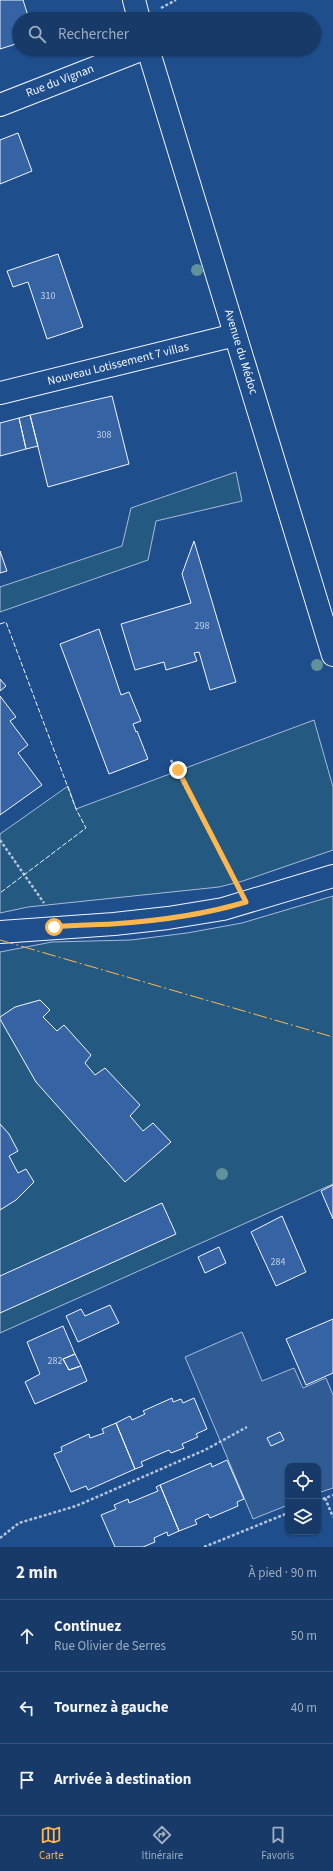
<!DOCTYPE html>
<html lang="fr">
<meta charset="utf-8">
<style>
:root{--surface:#173a69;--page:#244571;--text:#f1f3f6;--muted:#9eadc0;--line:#36547d;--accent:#ffb74d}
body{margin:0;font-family:"Source Sans 3",sans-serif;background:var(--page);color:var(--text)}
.controls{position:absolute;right:12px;bottom:12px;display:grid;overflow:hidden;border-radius:8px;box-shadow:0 1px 3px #0004}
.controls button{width:36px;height:36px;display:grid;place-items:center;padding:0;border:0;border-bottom:1px solid var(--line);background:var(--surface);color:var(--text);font:20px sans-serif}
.stop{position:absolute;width:12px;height:12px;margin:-9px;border:3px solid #ffb74d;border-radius:50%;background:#fff}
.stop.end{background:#ffb74d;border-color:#fff;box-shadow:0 1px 4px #0008}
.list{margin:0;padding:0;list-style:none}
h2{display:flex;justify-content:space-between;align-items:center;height:52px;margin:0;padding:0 16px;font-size:17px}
h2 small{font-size:13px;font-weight:400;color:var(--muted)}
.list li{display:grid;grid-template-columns:26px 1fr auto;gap:12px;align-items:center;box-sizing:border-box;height:72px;padding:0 16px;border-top:1px solid var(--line)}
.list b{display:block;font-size:15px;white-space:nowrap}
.list p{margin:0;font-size:13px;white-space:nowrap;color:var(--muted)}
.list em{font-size:13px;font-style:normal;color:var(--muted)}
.icon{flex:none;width:22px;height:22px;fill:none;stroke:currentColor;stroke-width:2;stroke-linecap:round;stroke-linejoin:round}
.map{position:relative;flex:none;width:333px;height:1547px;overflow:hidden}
.search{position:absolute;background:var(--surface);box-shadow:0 1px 3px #0004;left:12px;right:12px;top:12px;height:44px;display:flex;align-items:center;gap:10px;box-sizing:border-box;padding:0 14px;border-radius:22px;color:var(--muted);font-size:15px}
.sheet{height:268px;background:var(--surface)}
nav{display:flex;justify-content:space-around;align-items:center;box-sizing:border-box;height:56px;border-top:1px solid var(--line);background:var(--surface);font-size:11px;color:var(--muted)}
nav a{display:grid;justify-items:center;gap:2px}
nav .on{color:var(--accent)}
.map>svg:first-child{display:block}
.green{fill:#245a82;stroke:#a8bbd7}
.parking{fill:#305b95;stroke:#a8bbd7}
.building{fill:#3563a3;stroke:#f2f6ff}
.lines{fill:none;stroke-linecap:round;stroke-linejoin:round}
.street-casing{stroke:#f2f6ff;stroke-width:24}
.primary-casing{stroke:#f2f6ff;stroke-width:24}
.path{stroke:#b3c4dc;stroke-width:2.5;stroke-dasharray:3 2;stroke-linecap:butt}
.street{stroke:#1f4e8c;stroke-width:22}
.primary{stroke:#1f4e8c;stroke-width:22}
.fence{stroke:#f2f6ff;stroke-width:1;stroke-dasharray:5 2;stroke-linecap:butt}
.power{stroke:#ffb74d;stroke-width:1;stroke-dasharray:14 3 2 3;stroke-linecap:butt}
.tree{fill:#61919a}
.route{stroke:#ffb74d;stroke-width:5}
.labels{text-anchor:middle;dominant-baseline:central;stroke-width:3;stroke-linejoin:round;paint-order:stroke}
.number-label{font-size:10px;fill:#c3d1e8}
.street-label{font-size:12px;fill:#f2f6ff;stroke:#1f4e8c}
</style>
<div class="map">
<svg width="333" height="1547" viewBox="0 0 333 1547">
<rect width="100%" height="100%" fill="#1f4e8c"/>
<path class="green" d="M236,472L242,501L156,521L148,560L0,612V587L122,546L131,508Z
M314,720L333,787V850L243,881L219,887L28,907L0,913V834L68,786L76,809Z
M333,896V1184L0,1333V952L52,942L131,940L187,933L242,923Z"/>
<path class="parking" d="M242,1332L262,1381L294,1368L303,1388L326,1378L333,1395V1488L318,1493V1466H288V1505L253,1519L185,1357Z"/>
<path class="building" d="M0,0H23L29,19H19V43L0,49Z
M18,133L32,171L0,184V140Z
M58,254L83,327L47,339L28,282L13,287L7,271Z
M112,396L129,464L48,487L30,415Z
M30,415L38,446L26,449L19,418Z
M19,418L26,449L0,456V423Z
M194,541L236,682L210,690L199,652L194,653L197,661L166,670L164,662L135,670L121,624L191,603L182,574Z
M0,551L7,571L0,573Z
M99,629L121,695L129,692L141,721L133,724L136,732L137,731L148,759L109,774L60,644Z
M0,679L6,686L0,691Z
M0,696L16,717L10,721L28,745L18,753L42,785L0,815Z
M40,1000L50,1010L43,1017L57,1031L64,1025L91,1055L85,1063L95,1075L105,1068L140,1105L130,1116L143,1131L153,1123L171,1142L125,1182L36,1082L0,1019V1017L15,1007Z
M0,1124L9,1134L18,1151L9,1156L18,1173L26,1169L34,1182L16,1200L0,1210Z
M333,1185V1219L321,1191Z
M162,1203L176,1234L0,1313V1276Z
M282,1216L306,1272L276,1286L251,1232Z
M219,1247L226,1263L205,1273L198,1257Z
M110,1305L119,1323L78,1342L66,1316L81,1309L85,1316Z
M333,1319V1373L306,1385L286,1339Z
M63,1326L75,1354L63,1359L69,1370L81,1366L87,1381L35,1404L25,1382L40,1374L27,1342Z
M75,1354L81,1366L69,1370L63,1359Z
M172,1398L173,1402L181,1399L183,1403L194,1398L207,1429L196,1434L198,1437L182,1444L184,1448L171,1453L169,1450L141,1462L143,1466L135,1469L116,1423L130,1416L132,1420L145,1414L143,1411Z
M116,1423L135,1469L88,1490L86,1486L71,1492L54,1454L62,1451L61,1447L89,1434L90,1438L104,1433L102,1429Z
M280,1432L284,1440L271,1446L267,1438Z
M227,1460L244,1499L237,1502L238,1506L210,1518L208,1514L195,1520L197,1524L179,1531L160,1485L211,1463L212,1467Z
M160,1485L179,1531L168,1536L167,1532L154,1538L155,1542L143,1547H115L101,1515L116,1509L114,1505L128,1499L129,1503L158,1491L156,1487Z"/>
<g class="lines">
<defs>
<path id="street" d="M0,105L143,49
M0,393L235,335
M0,932L114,924L168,918L223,909L333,876"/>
<path id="primary" d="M134,0L139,19
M148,49L333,655"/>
</defs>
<use href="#street" class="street-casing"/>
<use href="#primary" class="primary-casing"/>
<path class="path" d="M161,8L176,0
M171,760L234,880
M0,840L44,903
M325,1498L333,1517
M318,1501L333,1495
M0,1538L19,1523L76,1506L205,1450L247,1427
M204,1547L288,1513"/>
<use href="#street" class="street"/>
<use href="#primary" class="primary"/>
<path class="fence" d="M0,624L6,622L76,809L86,828L0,893"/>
<path class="power" d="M0,940L333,1037"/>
</g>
<g class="tree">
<circle cx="197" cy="270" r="6"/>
<circle cx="317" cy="665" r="6"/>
<circle cx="222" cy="1174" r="6"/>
</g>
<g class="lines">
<path class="route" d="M54,927C73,925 93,925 112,924C157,921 203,915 246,902L178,770"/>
</g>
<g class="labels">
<g class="number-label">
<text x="48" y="296">310</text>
<text x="104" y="435">308</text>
<text x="202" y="626">298</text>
<text x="278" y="1262">284</text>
<text x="55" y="1361">282</text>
</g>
<g class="street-label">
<text transform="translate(60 81) rotate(-21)">Rue du Vignan</text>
<text transform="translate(241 352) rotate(73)">Avenue du Médoc</text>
<text transform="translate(118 364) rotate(-14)">Nouveau Lotissement 7 villas</text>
</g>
</g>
</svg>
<div class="controls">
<button><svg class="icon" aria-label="locate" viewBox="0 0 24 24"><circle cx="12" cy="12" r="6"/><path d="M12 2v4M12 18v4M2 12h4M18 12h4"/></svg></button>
<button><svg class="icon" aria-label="layers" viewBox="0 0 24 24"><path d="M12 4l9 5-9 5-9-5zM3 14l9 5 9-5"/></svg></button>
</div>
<div class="stop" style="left:54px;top:927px"></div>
<div class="stop end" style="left:178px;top:770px"></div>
<div class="search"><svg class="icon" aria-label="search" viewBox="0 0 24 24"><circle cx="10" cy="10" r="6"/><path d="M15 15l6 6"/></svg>Rechercher</div>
</div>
<section class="sheet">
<h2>2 min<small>À pied · 90 m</small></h2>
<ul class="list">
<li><svg class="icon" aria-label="ahead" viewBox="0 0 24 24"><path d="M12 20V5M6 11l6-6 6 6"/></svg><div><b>Continuez</b><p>Rue Olivier de Serres</p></div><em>50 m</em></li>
<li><svg class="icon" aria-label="left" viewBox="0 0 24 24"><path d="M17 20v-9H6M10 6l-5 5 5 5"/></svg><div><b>Tournez à gauche</b></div><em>40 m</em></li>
<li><svg class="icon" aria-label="arrive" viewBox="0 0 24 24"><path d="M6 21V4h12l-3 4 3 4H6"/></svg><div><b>Arrivée à destination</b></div></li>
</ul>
</section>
<nav>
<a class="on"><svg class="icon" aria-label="map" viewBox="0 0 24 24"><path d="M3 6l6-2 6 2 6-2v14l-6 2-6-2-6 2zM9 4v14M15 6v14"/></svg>Carte</a>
<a><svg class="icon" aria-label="directions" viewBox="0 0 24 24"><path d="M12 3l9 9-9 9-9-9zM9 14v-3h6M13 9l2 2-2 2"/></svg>Itinéraire</a>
<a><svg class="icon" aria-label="saved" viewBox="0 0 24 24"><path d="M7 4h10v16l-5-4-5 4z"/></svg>Favoris</a>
</nav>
